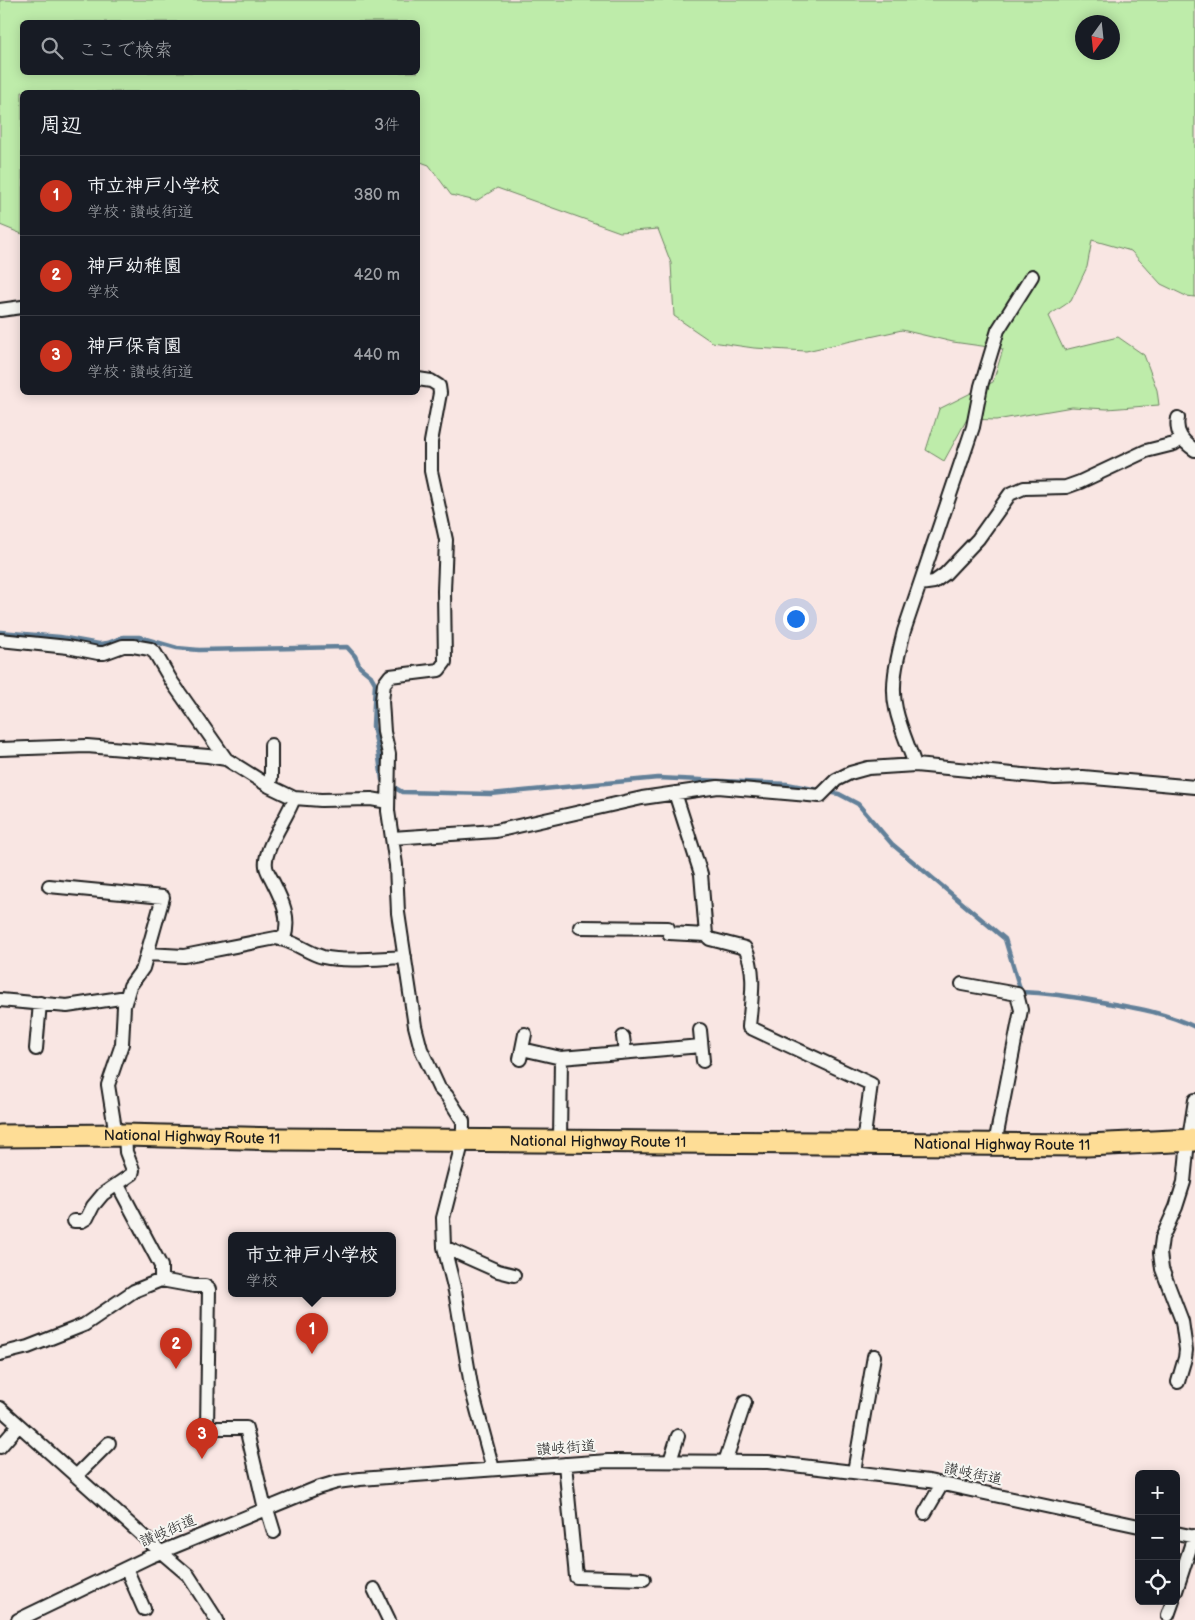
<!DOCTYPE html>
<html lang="ja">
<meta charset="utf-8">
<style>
:root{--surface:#171b24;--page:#242831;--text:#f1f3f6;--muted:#9ea1a6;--line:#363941;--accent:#c8321e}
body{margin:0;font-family:"Balsamiq Sans","Klee One",sans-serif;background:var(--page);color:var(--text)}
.controls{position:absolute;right:15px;bottom:15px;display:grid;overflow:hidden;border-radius:8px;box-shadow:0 2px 12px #0003}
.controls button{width:45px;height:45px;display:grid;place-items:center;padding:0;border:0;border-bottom:1px solid var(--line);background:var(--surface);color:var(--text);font:25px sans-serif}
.compass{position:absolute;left:1075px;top:15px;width:45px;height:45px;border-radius:50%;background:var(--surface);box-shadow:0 2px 12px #0003;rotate:195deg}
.you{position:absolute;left:795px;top:618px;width:18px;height:18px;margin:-12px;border:4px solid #fff;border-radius:50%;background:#1a73e8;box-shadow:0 0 0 8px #1a73e833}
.badge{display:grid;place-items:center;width:32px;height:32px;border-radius:50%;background:var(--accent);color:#fff;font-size:16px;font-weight:700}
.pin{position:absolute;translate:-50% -41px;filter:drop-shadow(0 1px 2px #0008)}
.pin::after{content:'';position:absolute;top:26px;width:18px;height:15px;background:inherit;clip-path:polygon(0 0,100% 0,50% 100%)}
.popup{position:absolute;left:228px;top:1232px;width:168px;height:65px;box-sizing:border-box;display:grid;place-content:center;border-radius:8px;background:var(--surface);filter:drop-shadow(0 1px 4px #0005);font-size:16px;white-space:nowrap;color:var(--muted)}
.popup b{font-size:19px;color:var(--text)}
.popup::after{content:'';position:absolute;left:50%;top:100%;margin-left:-10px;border:10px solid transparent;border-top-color:var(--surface)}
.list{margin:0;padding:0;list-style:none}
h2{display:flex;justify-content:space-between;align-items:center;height:65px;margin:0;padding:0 20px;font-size:21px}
h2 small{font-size:16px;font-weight:400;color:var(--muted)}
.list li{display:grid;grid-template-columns:32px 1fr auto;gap:15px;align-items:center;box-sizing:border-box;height:80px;padding:0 20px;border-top:1px solid var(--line)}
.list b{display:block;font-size:19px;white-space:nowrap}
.list p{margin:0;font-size:16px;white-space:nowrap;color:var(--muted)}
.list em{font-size:16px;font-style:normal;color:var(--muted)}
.icon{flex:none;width:28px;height:28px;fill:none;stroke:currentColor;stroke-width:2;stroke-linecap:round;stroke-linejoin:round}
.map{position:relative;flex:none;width:1195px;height:1620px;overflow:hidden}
.search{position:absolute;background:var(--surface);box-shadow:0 2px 12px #0003;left:20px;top:20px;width:400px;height:55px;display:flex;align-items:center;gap:12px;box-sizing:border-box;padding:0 18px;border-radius:8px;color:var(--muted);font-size:19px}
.panel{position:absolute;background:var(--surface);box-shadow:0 2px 12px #0003;left:20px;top:90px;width:400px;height:305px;border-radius:8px}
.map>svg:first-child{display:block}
.green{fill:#beecaa;stroke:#6d8463;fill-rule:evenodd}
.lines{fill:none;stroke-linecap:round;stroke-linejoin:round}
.stream{stroke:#628099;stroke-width:4.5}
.minor-casing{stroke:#1c1c1c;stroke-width:16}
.trunk-casing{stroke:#1c1c1c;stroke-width:25}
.minor{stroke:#f6f6f2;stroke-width:12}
.trunk{stroke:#fedd96;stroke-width:21}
.labels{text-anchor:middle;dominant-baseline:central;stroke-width:4;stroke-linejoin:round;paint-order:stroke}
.street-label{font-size:15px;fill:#1c1c1c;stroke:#f6f6f2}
</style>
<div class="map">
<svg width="1195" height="1620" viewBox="0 0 1195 1620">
<rect width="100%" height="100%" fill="#f9e6e3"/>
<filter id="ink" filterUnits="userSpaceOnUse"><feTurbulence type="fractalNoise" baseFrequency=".02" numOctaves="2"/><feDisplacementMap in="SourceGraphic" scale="10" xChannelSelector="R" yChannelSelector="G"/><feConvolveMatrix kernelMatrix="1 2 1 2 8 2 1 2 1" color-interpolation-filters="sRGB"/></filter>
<g filter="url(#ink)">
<path class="green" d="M0,0H1195V297L1186,296L1161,284L1131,251L1092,240L1087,267L1071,301L1048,316L1064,350L1118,337L1144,355L1157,390L1159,405L1107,409L1072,407L996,420L967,419L944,461L926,450L939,409L993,382L1003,349L953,342L902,330L806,351L754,348L712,342L674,316L671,263L658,229L620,232L497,188L476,201L451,195L429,165L418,161V92H22V234L0,225ZM22,22H418V72H22ZM1082,22H1112V52H1082Z"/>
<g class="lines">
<path class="stream" d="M0,632L60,637L99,644L108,643L123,637H139L177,648L199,650L347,647L355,656L360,667L371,676L375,683L373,726L378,750L382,780L402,792L491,794L658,778L787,784L839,794L858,804L892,844L1005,939L1021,992C1049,993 1075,997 1102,1002C1136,1008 1163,1012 1195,1027"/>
<defs>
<path id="minor" d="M0,310L22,307
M418,379L431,381L439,386L440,393L431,442V471L446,540L444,591L445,662L439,670L390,676L384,684L382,701L384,732L389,754L388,811L396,865L398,913L415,1026L421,1049L439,1088L447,1096L463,1121V1140L443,1218L444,1247L455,1291L472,1391L493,1469
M1178,418C1175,433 1183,442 1195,450
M920,584L934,582L945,574L978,539L1010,494L1024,488L1066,487L1080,482L1146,451L1174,444L1181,439
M0,640L68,647L98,653H104L123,646H133L150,649L155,653L172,682L226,759
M0,749L87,746L208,756L226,759L269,786L294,798L321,800L371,799L388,802
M915,765C909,747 900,728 896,709C890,684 898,656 904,631L973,427L981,386L998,330L1032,276
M269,786L271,778V745
M675,793L701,874L706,935L710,939L745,948C757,972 751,1001 749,1027L871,1084L863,1143
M392,838L496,831L642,798L718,787L820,796L836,780L850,773L868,768L915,765L1055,778L1083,777L1195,787
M49,886L163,897L143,968L130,986L124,1006L122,1044L108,1085L116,1135
M580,927L668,928L669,933L706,935
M284,939C291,917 282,900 272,880C270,876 266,870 266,866C263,849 289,815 294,798
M147,954L184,956L276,938C293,940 307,953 323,957C346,962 381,958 405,957
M962,984L1017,994L1021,1010L995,1144
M0,1000L67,1006L127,997
M700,1030L703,1061
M623,1037L625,1052
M36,1049L40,1003
M522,1049L561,1058L701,1046
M520,1059L525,1034
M560,1141L561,1058
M118,1185L161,1266V1280
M74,1221H82L87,1218L93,1206L103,1194L132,1174L133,1170L126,1152L125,1135
M444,1247L498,1271L514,1275
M0,1354L28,1347L84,1325L134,1291L161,1280L194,1286H205L209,1289L207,1428H246L265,1509
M1178,1382L1185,1358L1186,1350L1182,1321L1162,1269L1160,1253L1162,1238L1176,1207L1184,1182L1187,1151L1195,1100
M0,1408L161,1552L188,1575L217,1620
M0,1447L19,1425
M670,1461L678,1436
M725,1462L745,1402
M565,1464L576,1577L644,1579
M854,1472L874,1356
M76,1476L109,1443
M267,1509L274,1532
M925,1513L942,1484
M1176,1533L1195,1537
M126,1568L144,1609
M374,1589L389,1620
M1176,1591L1194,1536
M1168,1615L1173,1601
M18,1620L149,1557L317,1488L337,1482L360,1479L608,1461L768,1462L929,1481L1139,1526"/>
<g id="trunk">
<path id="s1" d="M0,1136L125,1135L282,1139L1087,1145L1195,1140"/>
</g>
</defs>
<use href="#minor" class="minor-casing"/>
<use href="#trunk" class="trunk-casing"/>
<use href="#minor" class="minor"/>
<use href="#trunk" class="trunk"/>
</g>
</g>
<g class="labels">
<g class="street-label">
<text stroke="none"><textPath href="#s1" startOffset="192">National Highway Route 11</textPath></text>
<text stroke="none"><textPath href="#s1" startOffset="598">National Highway Route 11</textPath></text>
<text stroke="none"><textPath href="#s1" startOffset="1002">National Highway Route 11</textPath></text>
<text transform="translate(566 1448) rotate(-4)">讃岐街道</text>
<text transform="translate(973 1474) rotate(12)">讃岐街道</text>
<text transform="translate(168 1531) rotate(-23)">讃岐街道</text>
</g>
</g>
</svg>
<div class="controls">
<button>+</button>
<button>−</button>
<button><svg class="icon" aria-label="locate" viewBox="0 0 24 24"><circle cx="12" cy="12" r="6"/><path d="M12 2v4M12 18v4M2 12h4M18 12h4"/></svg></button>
</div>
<svg class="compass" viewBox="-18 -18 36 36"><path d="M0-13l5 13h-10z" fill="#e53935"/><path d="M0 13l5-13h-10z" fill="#9ea1a6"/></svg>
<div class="you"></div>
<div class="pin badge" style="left:312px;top:1354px">1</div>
<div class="popup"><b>市立神戸小学校</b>学校</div>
<div class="pin badge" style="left:176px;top:1369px">2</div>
<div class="pin badge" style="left:202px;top:1459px">3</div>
<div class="search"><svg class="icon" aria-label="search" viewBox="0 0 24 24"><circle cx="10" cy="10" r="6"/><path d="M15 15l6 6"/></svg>ここで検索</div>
<section class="panel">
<h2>周辺<small>3件</small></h2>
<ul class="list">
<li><span class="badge">1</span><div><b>市立神戸小学校</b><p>学校 · 讃岐街道</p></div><em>380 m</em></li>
<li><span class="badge">2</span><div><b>神戸幼稚園</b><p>学校</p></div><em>420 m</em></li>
<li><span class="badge">3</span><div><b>神戸保育園</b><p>学校 · 讃岐街道</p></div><em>440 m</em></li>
</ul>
</section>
</div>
